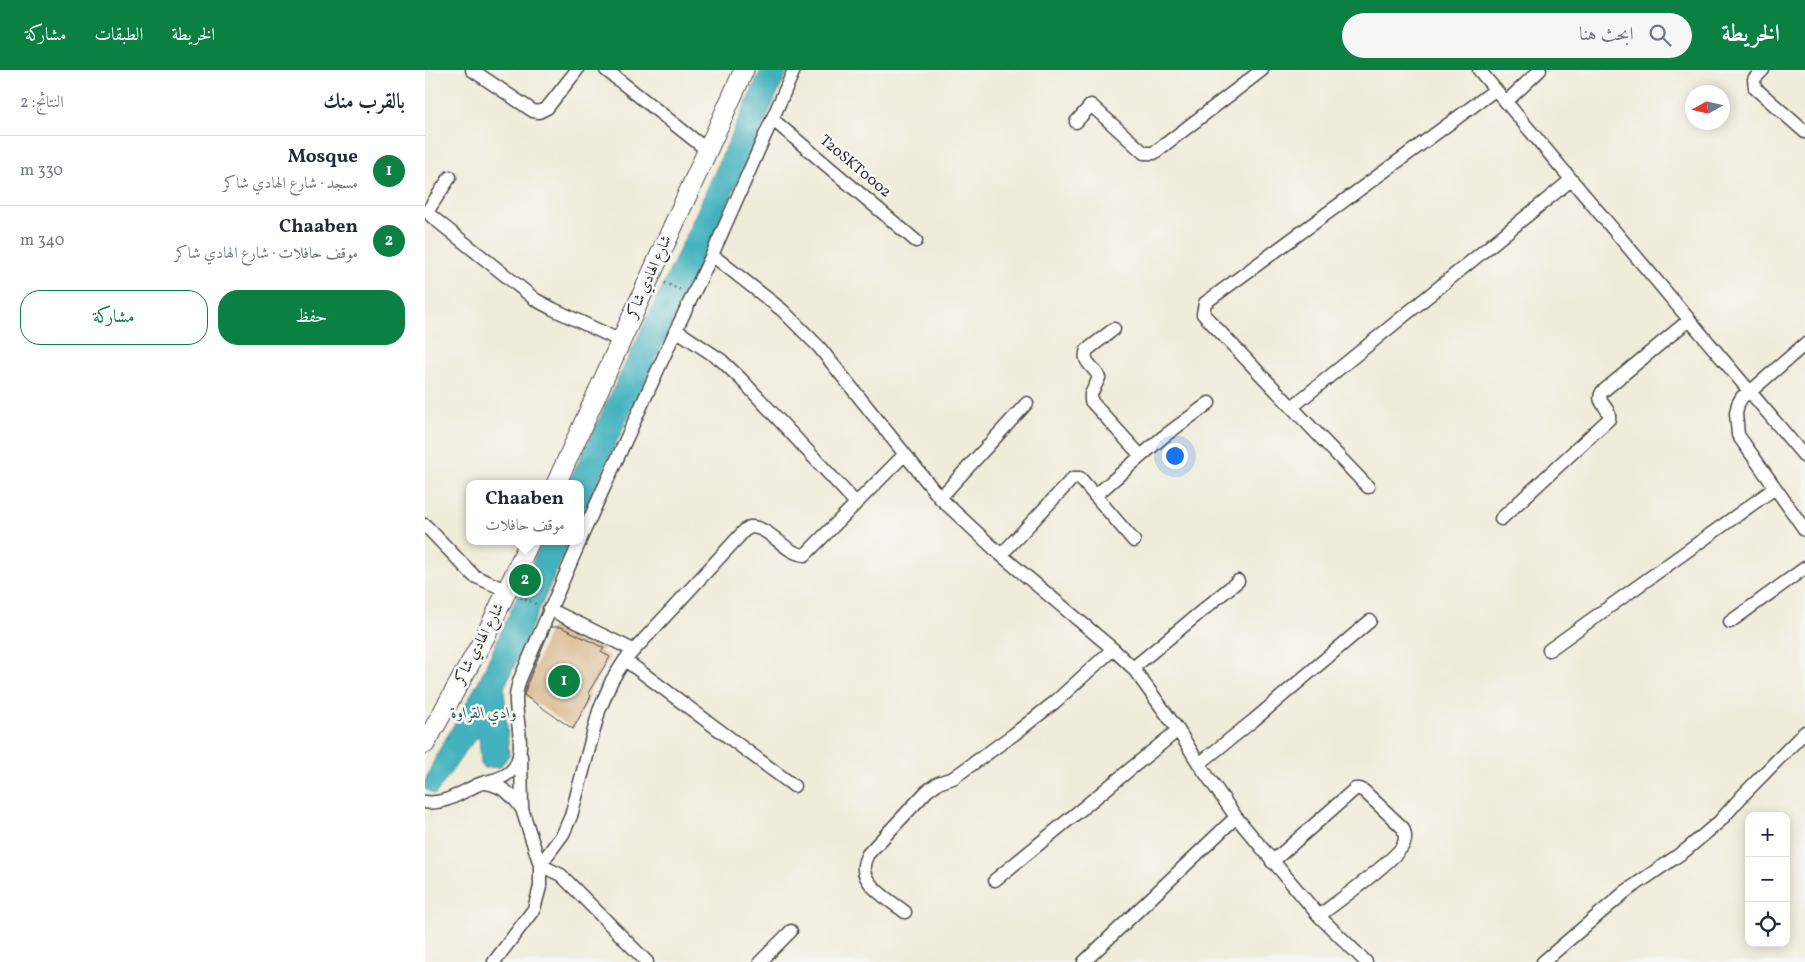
<!DOCTYPE html>
<html lang="ar">
<meta charset="utf-8">
<style>
:root{--surface:#fff;--page:#f6f6f7;--text:#1f2937;--muted:#747a83;--line:#e0e1e3;--accent:#0b8043}
body{margin:0;font-family:Vollkorn,Amiri,serif;background:var(--page);color:var(--text);direction:rtl}
.controls{position:absolute;right:15px;bottom:15px;display:grid;overflow:hidden;border-radius:10px;box-shadow:0 2px 12px #0003}
.controls button{width:45px;height:45px;display:grid;place-items:center;padding:0;border:0;border-bottom:1px solid var(--line);background:var(--surface);color:var(--text);font:25px sans-serif}
.compass{position:absolute;left:1260px;top:15px;width:45px;height:45px;border-radius:50%;background:var(--surface);box-shadow:0 2px 12px #0003;rotate:262deg}
.you{position:absolute;left:749px;top:385px;width:18px;height:18px;margin:-12px;border:4px solid #fff;border-radius:50%;background:#1a73e8;box-shadow:0 0 0 8px #1a73e833}
.badge{display:grid;place-items:center;width:32px;height:32px;border-radius:50%;background:var(--accent);color:#fff;font-size:16px;font-weight:700}
.pin{position:absolute;translate:-50% -50%;border:2px solid #fff;box-shadow:0 1px 5px #0006}
.popup{position:absolute;left:41px;top:410px;width:118px;height:65px;box-sizing:border-box;display:grid;place-content:center;border-radius:10px;background:var(--surface);filter:drop-shadow(0 1px 4px #0005);font-size:16px;white-space:nowrap;color:var(--muted)}
.popup b{font-size:19px;color:var(--text)}
.popup::after{content:'';position:absolute;left:50%;top:100%;margin-left:-10px;border:10px solid transparent;border-top-color:var(--surface)}
.list{margin:0;padding:0;list-style:none}
h2{display:flex;justify-content:space-between;align-items:center;height:65px;margin:0;padding:0 20px;font-size:21px}
h2 small{font-size:16px;font-weight:400;color:var(--muted)}
.list li{display:grid;grid-template-columns:32px 1fr auto;gap:15px;align-items:center;box-sizing:border-box;height:70px;padding:0 20px;border-top:1px solid var(--line)}
.list b{display:block;font-size:19px;white-space:nowrap}
.list p{margin:0;font-size:16px;white-space:nowrap;color:var(--muted)}
.list em{font-size:16px;font-style:normal;color:var(--muted)}
.actions{display:flex;gap:10px;padding:15px 20px}
.actions a{flex:1;padding:11px 0;border:1px solid var(--accent);border-radius:20px;text-align:center;font-size:18px;color:var(--accent)}
.actions .main{background:var(--accent);color:#fff}
.icon{flex:none;width:28px;height:28px;fill:none;stroke:currentColor;stroke-width:2;stroke-linecap:round;stroke-linejoin:round}
.map{position:relative;flex:none;width:1380px;height:892px;overflow:hidden;direction:ltr}
header{display:flex;align-items:center;gap:30px;box-sizing:border-box;height:70px;padding:0 25px;background:var(--accent);color:#fff}
header strong{font-size:24px}
nav{display:flex;gap:28px;margin-inline-start:auto;font-size:18px}
.search{width:350px;height:45px;background:var(--page);display:flex;align-items:center;gap:12px;box-sizing:border-box;padding:0 18px;border-radius:28px;color:var(--muted);font-size:19px}
main{display:flex}
aside{flex:1;background:var(--surface)}
.map>svg:first-child{display:block}
.water{fill:#43b2be;stroke:#376e74}
.building{fill:#d7b284}
.lines{fill:none;stroke-linecap:round;stroke-linejoin:round}
.street-casing{stroke:#494845;stroke-width:15}
.secondary-casing{stroke:#494845;stroke-width:21}
.path{stroke:#494845;stroke-width:2.5;stroke-dasharray:1 4;stroke-linecap:butt}
.street{stroke:#fff;stroke-width:12}
.secondary{stroke:#fff;stroke-width:19}
.labels{text-anchor:middle;dominant-baseline:central;stroke-width:5;stroke-linejoin:round;paint-order:stroke}
.street-label{font-size:15px;fill:#2b2b2b;stroke:#f6f6f2}
.water-label{font-size:16px;font-style:italic;fill:#335a5e;stroke:#f6f6f2}
</style>
<header>
<strong>الخريطة</strong>
<div class="search"><svg class="icon" aria-label="search" viewBox="0 0 24 24"><circle cx="10" cy="10" r="6"/><path d="M15 15l6 6"/></svg>ابحث هنا</div>
<nav><a>الخريطة</a><a>الطبقات</a><a>مشاركة</a></nav>
</header>
<main>
<div class="map">
<svg width="1380" height="892" viewBox="0 0 1380 892">
<rect width="100%" height="100%" fill="#f6f6f2"/>
<filter id="ink" filterUnits="userSpaceOnUse"><feTurbulence type="fractalNoise" baseFrequency=".02" numOctaves="2"/><feDisplacementMap in="SourceGraphic" scale="10" xChannelSelector="R" yChannelSelector="G"/><feConvolveMatrix kernelMatrix="1 2 1 2 8 2 1 2 1" color-interpolation-filters="sRGB"/></filter>
<filter id="wash" filterUnits="userSpaceOnUse"><feTurbulence type="fractalNoise" baseFrequency=".0096" numOctaves="4" result="noise"/><feDisplacementMap in="SourceGraphic" scale="20" xChannelSelector="R" yChannelSelector="G"/><feGaussianBlur stdDeviation="1.12" result="paint"/><feColorMatrix in="noise" values="0 0 0 0 0 0 0 0 0 0 0 0 0 0 0 0 0 1.4 0 .05"/><feComposite in="paint" operator="in"/></filter>
<g filter="url(#wash)">
<rect width="100%" height="100%" fill="#f0ecda"/>
<path class="water" d="M336,0H363L266,214L155,449V414H143L247,196Z
M117,471H145L79,618L84,685L75,697L59,698L56,694L54,666L43,678L10,725L0,719V711L12,684L55,609Z"/>
<g id="blocks">
<path class="building" d="M126,557H136L179,578L176,582L185,587L163,623L166,626L148,659L99,625L103,612Z"/>
</g>
</g>
<g filter="url(#ink)">
<use href="#blocks" fill-opacity="0" stroke="#494845" stroke-width="1"/>
<g class="lines">
<defs>
<path id="street" d="M47,0L108,41L114,42L122,38L152,0
M181,0L282,80
M1054,0L1380,387
M1338,0L1329,9L1330,18L1380,62
M1081,32L1115,0
M347,49L491,171
M651,52L666,35L719,83H729L837,0
M25,107L4,139L3,142L6,146L111,230L128,239L196,271
M287,185L357,240L394,277L515,428L576,485L688,579L708,598L753,660L774,694L811,747L894,846L941,892
M689,259L662,280C656,293 671,297 674,308L666,324V331L716,386
M251,260L296,290L316,309L431,433
M1380,274L1326,321L1317,327L1313,334L1311,343L1313,365L1380,460
M867,337L1146,110
M943,417L778,244L780,233L1070,20
M670,426L738,367L784,333
M515,428L602,333
M1076,449L1184,349C1186,337 1170,333 1177,322L1264,250
M0,455L49,506L83,521
M155,470L251,260L287,185L369,0
M576,485L648,408H655L709,471
M124,539L208,580
M1305,552L1380,498
M1124,580L1350,418
M200,590L369,716
M708,598L813,511
M774,694L829,650L945,551
M60,713C77,715 88,725 97,739
M0,732C18,735 34,724 50,716C62,710 75,711 85,702C104,686 90,649 91,628C91,622 93,615 95,609L155,471
M847,792L930,719H935L939,721L978,758C980,764 981,768 979,773C975,787 909,834 894,846
M115,795L138,764L146,746L174,641L187,610L200,590L320,460L325,457C347,457 359,484 380,485L479,385
M115,795L136,805L222,892
M570,810L753,660
M480,842C467,832 436,814 439,796C439,792 441,788 443,784L502,721L513,713L528,708L588,665L630,632L688,579
M69,892L109,839L115,817V795L97,739L96,686
M335,892L366,861
M659,892L811,747
M1118,892L1200,822L1261,780L1295,751L1319,724L1380,662"/>
<path id="secondary" d="M131,414L319,0
M0,674L61,565L105,471"/>
</defs>
<use href="#street" class="street-casing"/>
<use href="#secondary" class="secondary-casing"/>
<path class="path" d="M240,213L258,221
M96,527L113,535"/>
<use href="#street" class="street"/>
<use href="#secondary" class="secondary"/>
</g>
</g>
<g class="labels">
<g class="street-label">
<text transform="translate(430 97) rotate(40)">T20SKT0002</text>
<text transform="translate(225 207) rotate(-66)">شارع الهادي شاكر</text>
<text transform="translate(55 574) rotate(-62)">شارع الهادي شاكر</text>
</g>
<g class="water-label">
<text x="59" y="644">وادي القراوة</text>
</g>
</g>
</svg>
<div class="controls">
<button>+</button>
<button>−</button>
<button><svg class="icon" aria-label="locate" viewBox="0 0 24 24"><circle cx="12" cy="12" r="6"/><path d="M12 2v4M12 18v4M2 12h4M18 12h4"/></svg></button>
</div>
<svg class="compass" viewBox="-18 -18 36 36"><path d="M0-13l5 13h-10z" fill="#e53935"/><path d="M0 13l5-13h-10z" fill="#747a83"/></svg>
<div class="you"></div>
<div class="pin badge" style="left:139px;top:611px">1</div>
<div class="pin badge" style="left:100px;top:510px">2</div>
<div class="popup"><b>Chaaben</b>موقف حافلات</div>
</div>
<aside>
<h2>بالقرب منك<small>النتائج: 2</small></h2>
<ul class="list">
<li><span class="badge">1</span><div><b>Mosque</b><p>مسجد · شارع الهادي شاكر</p></div><em>330 m</em></li>
<li><span class="badge">2</span><div><b>Chaaben</b><p>موقف حافلات · شارع الهادي شاكر</p></div><em>340 m</em></li>
</ul>
<div class="actions"><a class="main">حفظ</a><a>مشاركة</a></div>
</aside>
</main>
